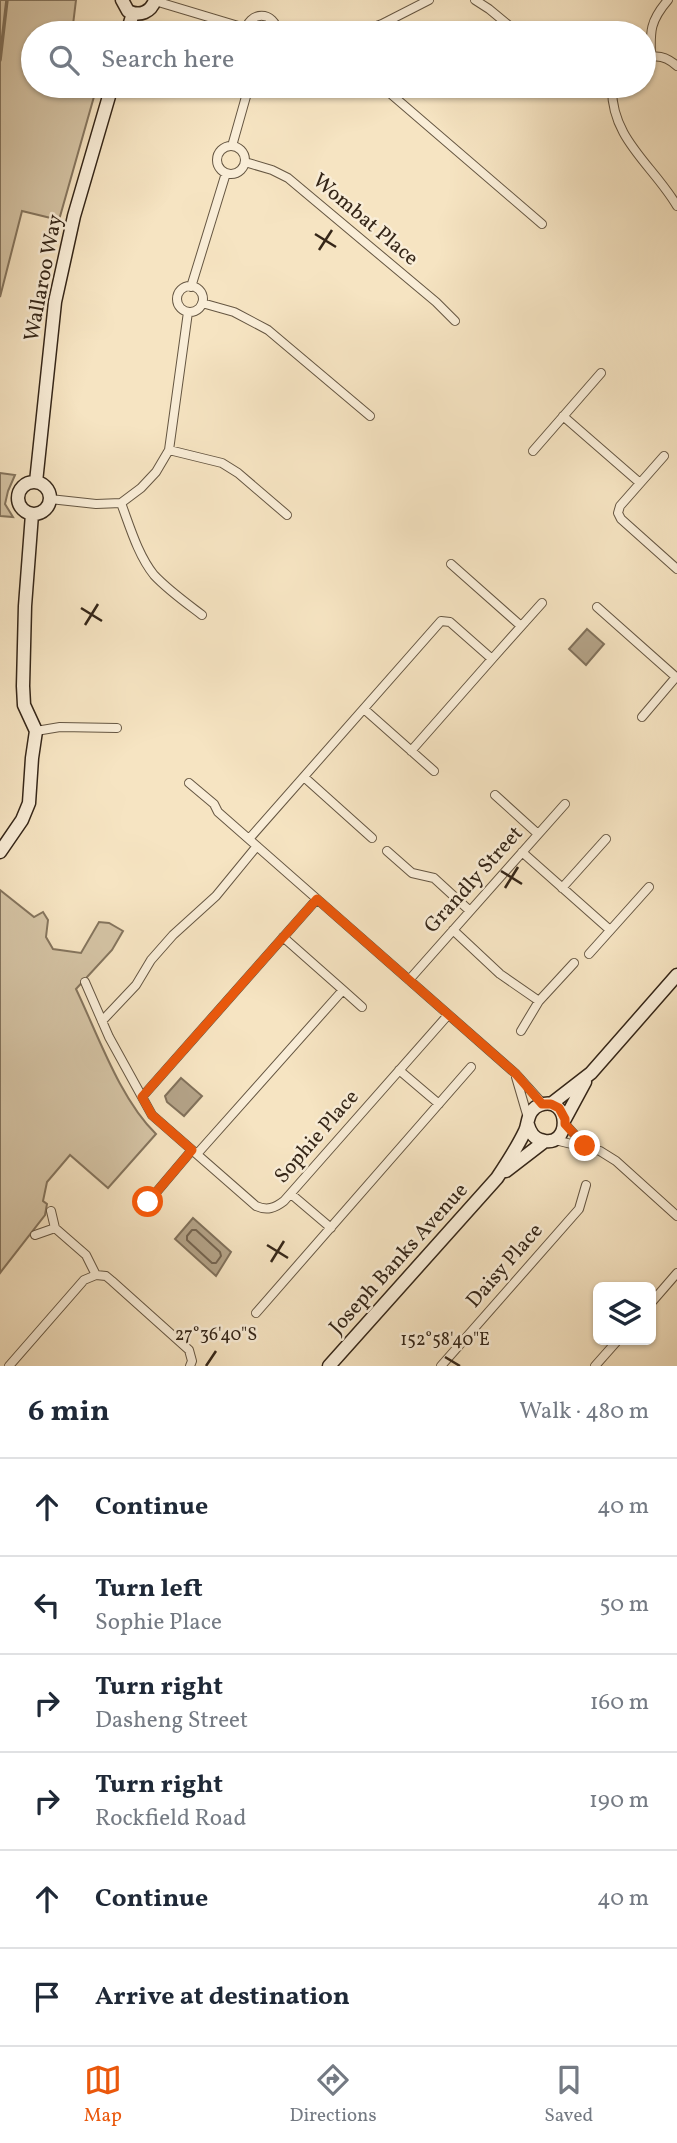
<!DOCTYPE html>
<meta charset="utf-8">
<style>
:root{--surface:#fff;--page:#f6f6f7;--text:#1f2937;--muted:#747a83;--line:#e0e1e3;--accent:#ea580c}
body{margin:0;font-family:Vollkorn,serif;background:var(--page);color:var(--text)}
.controls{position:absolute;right:21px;bottom:21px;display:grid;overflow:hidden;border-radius:10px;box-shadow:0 2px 5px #0004}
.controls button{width:63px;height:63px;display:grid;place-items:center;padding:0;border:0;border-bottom:2px solid var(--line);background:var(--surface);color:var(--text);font:35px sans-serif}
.stop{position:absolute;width:21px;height:21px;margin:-16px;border:5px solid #ea580c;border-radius:50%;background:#fff}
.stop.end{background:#ea580c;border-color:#fff;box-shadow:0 2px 7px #0008}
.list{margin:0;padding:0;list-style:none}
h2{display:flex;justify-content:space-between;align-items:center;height:91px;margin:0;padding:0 28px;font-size:30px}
h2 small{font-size:23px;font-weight:400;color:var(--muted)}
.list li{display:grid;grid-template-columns:46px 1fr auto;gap:21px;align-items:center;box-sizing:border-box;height:98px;padding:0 28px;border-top:2px solid var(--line)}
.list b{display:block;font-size:26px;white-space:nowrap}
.list p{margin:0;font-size:23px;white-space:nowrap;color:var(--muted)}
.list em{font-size:23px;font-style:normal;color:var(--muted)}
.icon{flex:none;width:38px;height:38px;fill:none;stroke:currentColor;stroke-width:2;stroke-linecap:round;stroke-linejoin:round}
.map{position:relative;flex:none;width:677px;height:1366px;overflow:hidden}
.search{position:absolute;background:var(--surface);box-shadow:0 2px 5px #0004;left:21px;right:21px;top:21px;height:77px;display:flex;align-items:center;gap:18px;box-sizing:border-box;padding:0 24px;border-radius:38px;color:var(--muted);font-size:26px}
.sheet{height:679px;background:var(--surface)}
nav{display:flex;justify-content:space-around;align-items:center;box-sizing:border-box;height:98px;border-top:2px solid var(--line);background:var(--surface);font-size:19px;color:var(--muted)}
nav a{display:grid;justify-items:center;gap:4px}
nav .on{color:var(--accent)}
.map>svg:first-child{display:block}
.green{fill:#d5c4a5;stroke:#85755e;stroke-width:2}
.water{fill:#b4a388;stroke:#81715b;stroke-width:2}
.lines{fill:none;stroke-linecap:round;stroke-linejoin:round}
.shore{stroke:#746450;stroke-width:2}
.stream{stroke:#81715b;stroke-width:3.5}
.street-casing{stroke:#655642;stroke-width:10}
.secondary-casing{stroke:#352618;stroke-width:15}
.street{stroke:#f9edd7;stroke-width:8}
.secondary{stroke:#f9edd7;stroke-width:12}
.route{stroke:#ea580c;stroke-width:9}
.ticks{fill:none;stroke:#352618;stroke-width:2.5}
.labels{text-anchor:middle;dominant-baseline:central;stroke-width:5;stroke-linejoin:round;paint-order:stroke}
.street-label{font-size:21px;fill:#352618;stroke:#f9edd7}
.ticks-label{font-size:18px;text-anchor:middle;fill:#352618;stroke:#f9edd7;stroke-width:5;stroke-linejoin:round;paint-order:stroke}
</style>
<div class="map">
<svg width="677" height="1366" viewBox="0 0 677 1366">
<rect width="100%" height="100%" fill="#f6e4c2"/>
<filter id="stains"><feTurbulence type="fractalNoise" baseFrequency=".00286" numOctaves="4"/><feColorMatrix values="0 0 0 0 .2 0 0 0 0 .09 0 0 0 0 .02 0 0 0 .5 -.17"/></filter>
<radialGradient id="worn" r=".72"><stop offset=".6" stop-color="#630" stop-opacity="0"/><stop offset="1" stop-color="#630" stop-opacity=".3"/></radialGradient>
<path class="green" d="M0,0H76L72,33H33V86H97L59,220L22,211L0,297Z
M0,473L15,475L8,491L5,504L13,517L0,516Z
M0,890L34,917L43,912L48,920L46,937L53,949L81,953L99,922L109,923L123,931L112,950L76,989C98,1035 120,1099 156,1134L108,1188L70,1155L47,1182L43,1201L47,1204L45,1215L0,1273Z"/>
<path class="water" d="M587,629L604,644L586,665L569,649Z
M181,1078L202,1096L184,1116L167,1102L165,1096Z
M193,1218L231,1252L216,1276L175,1239Z"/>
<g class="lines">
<path class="shore" d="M192,1230H196L220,1252L221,1256L216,1263H212L187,1240V1236Z"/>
<path class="stream" d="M0,60L7,0"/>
<defs>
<path id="street" d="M475,0L489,9L518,33
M155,1L245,28
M245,33C248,10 275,10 278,33
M358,33L382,24L429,0
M651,57C650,31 650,21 668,0
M644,60C656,53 667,57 677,66
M386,86L392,95L542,224
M583,86L596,89L614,86
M612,87C611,139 653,165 677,206
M217 160a14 14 0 1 1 28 0a14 14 0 1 1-28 0Z
M232,146L249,86
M245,162L272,170L288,178L436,302L455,321
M177 299a13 13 0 1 1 26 0a13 13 0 1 1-26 0Z
M191,287L226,173
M202,303L234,312L268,330L370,416
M563,416L640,483
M169,450L222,463L238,473L287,515
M533,451L601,373
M664,456L620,506L618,513L621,519L677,569
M50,499L96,504L121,503L141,488L156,472L169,450L188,312
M121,503C130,527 138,555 154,575C168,590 185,602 202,615
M451,564L521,626
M597,607L677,678
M492,659L542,603
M364,709L434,771
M642,717L676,677
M36,731L60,727L117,728
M304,777L372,838
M189,783L214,804L218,812L516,1074L543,1104
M495,795L538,834
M249,839L441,621L450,622L492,659L411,751
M387,851L412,873L434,878L470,911
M522,852L610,930
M562,888L606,839
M453,930L500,974L539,1001
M589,954L649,887
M409,980L565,804
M85,982L109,1037L152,1115L256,1206C267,1211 275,1208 284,1201L448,1015
M343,990L362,1007
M102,1021L136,985L151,960L173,935L216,896L257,846
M521,1031L539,1001L574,963
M399,1070L439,1104
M516,1077L528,1118
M142,1097L317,899
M565,1124L585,1146
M555,1140L600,1151L616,1161L677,1216
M197,1154L343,990L283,937
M291,1194L331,1228
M148,1202L192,1150
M51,1211L55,1228
M35,1235L55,1228L86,1255L96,1275
M96,1275L106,1276L112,1281L189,1350L192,1361L190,1366
M651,1303L677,1273
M256,1313L471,1067
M9,1366L84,1280L96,1275
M441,1366L579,1209L586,1185
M595,1366L618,1340"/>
<path id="secondary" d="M122,0L128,11C140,17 151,12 155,0
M127,33L133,13
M36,482L55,302L74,216L112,86
M18 498a16 16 0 1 1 32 0a16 16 0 1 1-32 0Z
M0,852L22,820L29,803L32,758L36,731L24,705L23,686L25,606L32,514
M551,1104L591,1073L677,975
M565,1119L585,1082
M506,1171L545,1141
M329,1366L497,1178C507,1163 517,1148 525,1131C528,1125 527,1117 532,1111C534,1108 537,1106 540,1105C571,1094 572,1150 541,1140C533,1138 530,1132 528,1125"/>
</defs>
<use href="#street" class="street-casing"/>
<use href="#secondary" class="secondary-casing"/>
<use href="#street" class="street"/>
<use href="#secondary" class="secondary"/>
</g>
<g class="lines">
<path class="route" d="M148,1202L192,1150L152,1115L142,1097L317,899L516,1074L542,1104H551L559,1108L565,1119V1124L585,1146"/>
</g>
<path class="ticks" d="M315,234L336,247M319,250L332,230M81,608L102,621M85,625L98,604M501,871L522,884M505,888L518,867M267,1245L288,1258M271,1262L284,1241M445,1357L460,1366M206,1366L216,1351"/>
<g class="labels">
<g class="street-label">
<text transform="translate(365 220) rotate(40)">Wombat Place</text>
<text transform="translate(44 278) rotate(-79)">Wallaroo Way</text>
<text transform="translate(474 880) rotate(-48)">Grandly Street</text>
<text transform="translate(317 1137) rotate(-49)">Sophie Place</text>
<text transform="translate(399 1259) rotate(-48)">Joseph Banks Avenue</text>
<text transform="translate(505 1266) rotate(-49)">Daisy Place</text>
</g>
</g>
<g class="ticks-label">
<text x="216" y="1340">27°36'40"S</text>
<text x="445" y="1345">152°58'40"E</text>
</g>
<rect width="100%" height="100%" filter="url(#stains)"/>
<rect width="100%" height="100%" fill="url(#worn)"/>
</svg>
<div class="controls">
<button><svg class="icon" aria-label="layers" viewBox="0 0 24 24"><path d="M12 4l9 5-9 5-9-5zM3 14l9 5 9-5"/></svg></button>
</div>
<div class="stop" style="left:148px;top:1202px"></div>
<div class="stop end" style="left:585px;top:1146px"></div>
<div class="search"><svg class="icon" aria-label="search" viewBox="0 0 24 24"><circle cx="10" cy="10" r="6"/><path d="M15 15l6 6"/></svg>Search here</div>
</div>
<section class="sheet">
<h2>6 min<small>Walk · 480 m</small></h2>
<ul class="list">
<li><svg class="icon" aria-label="ahead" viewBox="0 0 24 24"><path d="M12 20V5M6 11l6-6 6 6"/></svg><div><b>Continue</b></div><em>40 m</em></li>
<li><svg class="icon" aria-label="left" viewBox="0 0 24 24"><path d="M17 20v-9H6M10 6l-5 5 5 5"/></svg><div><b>Turn left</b><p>Sophie Place</p></div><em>50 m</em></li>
<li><svg class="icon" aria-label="right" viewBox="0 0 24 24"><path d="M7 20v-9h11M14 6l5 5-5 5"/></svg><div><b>Turn right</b><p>Dasheng Street</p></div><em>160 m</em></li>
<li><svg class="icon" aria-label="right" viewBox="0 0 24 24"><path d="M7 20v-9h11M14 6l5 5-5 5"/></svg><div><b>Turn right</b><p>Rockfield Road</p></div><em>190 m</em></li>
<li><svg class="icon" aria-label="ahead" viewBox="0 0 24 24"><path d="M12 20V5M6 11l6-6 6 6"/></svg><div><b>Continue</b></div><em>40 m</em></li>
<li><svg class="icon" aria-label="arrive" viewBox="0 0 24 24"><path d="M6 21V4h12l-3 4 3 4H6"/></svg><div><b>Arrive at destination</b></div></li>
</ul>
</section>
<nav>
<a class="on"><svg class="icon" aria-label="map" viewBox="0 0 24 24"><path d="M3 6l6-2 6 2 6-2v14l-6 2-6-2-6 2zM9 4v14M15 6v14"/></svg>Map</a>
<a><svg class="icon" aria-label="directions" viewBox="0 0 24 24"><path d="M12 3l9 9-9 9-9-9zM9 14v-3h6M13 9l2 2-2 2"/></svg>Directions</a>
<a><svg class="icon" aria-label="saved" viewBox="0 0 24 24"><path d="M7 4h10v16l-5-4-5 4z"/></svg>Saved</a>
</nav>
